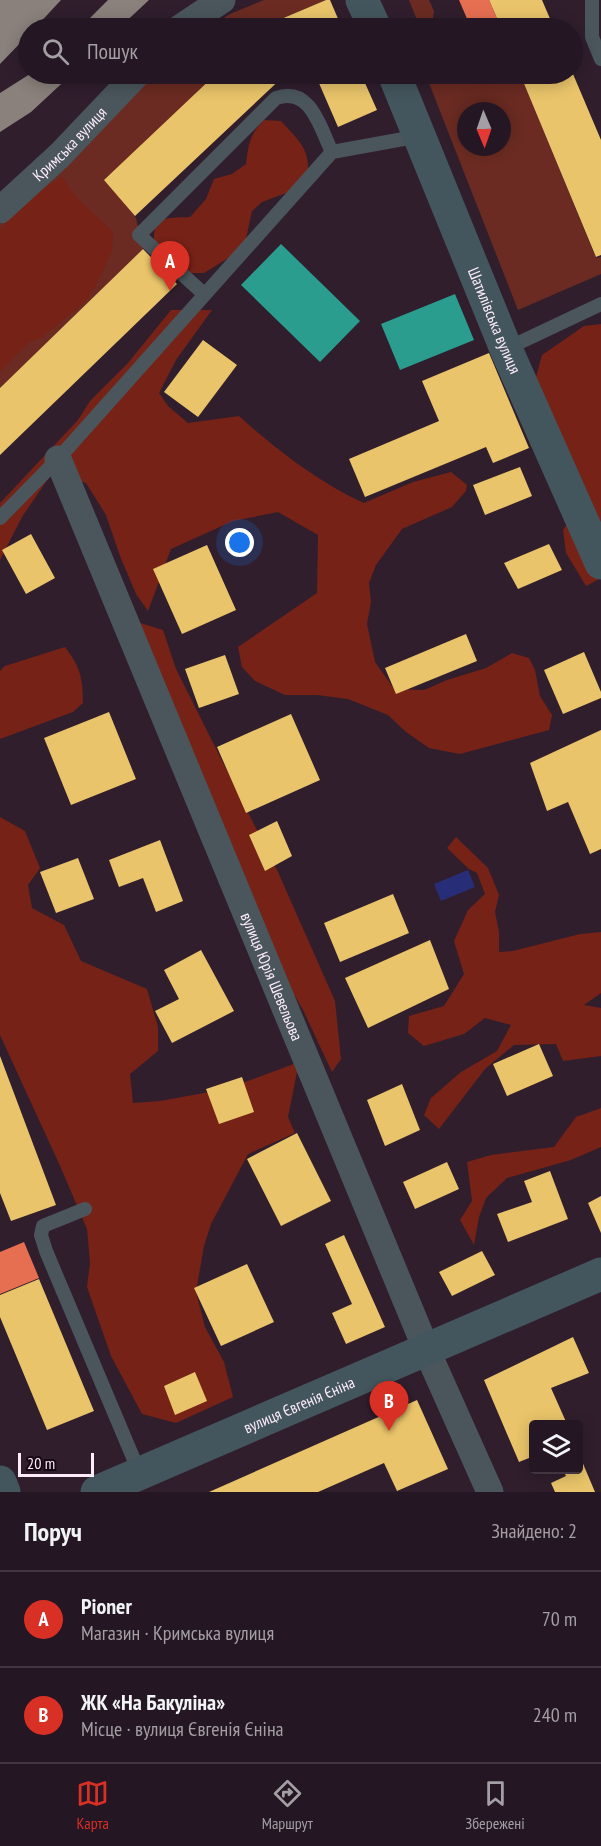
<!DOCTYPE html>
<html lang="uk">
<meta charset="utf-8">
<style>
:root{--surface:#241622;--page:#30232f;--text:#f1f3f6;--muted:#a39fa5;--line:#413540;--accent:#d93025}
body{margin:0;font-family:"PT Sans Narrow",sans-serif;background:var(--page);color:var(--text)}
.controls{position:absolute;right:18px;bottom:18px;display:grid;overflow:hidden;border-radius:6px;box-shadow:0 3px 15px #0003}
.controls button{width:54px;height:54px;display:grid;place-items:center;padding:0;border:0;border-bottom:2px solid var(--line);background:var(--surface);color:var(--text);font:30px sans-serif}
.compass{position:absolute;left:457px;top:102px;width:54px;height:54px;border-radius:50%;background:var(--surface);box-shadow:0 3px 15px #0003;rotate:178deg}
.scale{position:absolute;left:18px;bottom:15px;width:76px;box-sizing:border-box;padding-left:6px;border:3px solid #fdecfa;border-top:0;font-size:16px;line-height:21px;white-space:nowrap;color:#fdecfa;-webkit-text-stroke:4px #160814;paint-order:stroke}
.you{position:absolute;left:240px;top:543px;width:21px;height:21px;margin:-15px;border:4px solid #fff;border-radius:50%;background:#1a73e8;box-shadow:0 0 0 9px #1a73e833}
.badge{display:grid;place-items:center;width:39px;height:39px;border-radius:50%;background:var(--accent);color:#fff;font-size:20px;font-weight:700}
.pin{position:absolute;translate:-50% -50px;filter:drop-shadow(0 2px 3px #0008)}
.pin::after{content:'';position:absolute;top:32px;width:21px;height:18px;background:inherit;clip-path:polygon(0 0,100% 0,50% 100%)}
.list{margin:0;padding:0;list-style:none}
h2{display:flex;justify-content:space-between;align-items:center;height:78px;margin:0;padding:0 24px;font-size:26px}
h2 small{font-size:20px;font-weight:400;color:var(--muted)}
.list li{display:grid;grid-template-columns:39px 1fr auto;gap:18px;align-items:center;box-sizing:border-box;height:96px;padding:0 24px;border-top:2px solid var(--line)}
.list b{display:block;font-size:22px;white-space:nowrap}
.list p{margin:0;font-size:20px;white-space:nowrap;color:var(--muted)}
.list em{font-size:20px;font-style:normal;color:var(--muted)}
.icon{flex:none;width:33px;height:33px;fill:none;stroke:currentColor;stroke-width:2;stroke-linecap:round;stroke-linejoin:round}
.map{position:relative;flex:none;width:601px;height:1492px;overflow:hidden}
.search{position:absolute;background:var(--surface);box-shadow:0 3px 15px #0003;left:18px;right:18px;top:18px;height:66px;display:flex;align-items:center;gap:15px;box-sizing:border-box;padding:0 21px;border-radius:33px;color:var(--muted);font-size:22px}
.sheet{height:270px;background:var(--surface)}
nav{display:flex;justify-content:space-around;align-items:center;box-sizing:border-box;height:84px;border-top:2px solid var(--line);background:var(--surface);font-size:16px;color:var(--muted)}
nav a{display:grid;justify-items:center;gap:3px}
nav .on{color:var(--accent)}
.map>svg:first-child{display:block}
.green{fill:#6b2b22;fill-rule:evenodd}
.forest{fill:#762217}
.water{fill:#272e77}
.homes{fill:#e9c46a}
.shops{fill:#e76f51}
.schools{fill:#2a9d8f}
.industry{fill:#8a817c}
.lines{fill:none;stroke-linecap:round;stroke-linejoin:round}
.lane{stroke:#4a565b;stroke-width:14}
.street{stroke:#4a565b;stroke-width:27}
.secondary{stroke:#44565d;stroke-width:33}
.labels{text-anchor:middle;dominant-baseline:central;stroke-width:6;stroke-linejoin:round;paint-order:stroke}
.street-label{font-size:16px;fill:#fdecfa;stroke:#160814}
</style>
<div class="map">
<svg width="601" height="1492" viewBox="0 0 601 1492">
<rect width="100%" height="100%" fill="#301e2d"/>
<path class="green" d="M264,0H326L267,25L263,28H208L230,14Z
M409,0H429L434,11L433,18L428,22L417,20Z
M155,74H217L107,180L136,218L143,249L0,388V224Z
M440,74H491L493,78L503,74H520L596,258L601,257V274L518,310L427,78ZM466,111H502V147H466Z"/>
<path class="forest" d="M264,120L281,121C299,141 312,150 307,179L289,192L262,202L252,211L246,239L238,252L204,273H190L154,240C153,215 170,218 190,217L206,199L214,179L232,174L246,164C248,146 250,133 264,120Z
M62,177L76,197L113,232L112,251L96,285L85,302L41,338L30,341L0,371V229L39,191Z
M171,310H212L176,360L159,393L168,406L188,423L239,416C274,448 321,484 364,503L413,482L451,472L467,485L466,491L452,507L402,529L376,565L369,583L371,602L367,624L375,662L394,689L424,690L447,680L486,668L512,653L529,658L535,670L540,696L552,715L549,730L460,754L429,748L406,732L388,715L348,699L317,695H285L255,681L242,667L238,647L317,593L318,535L278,512L233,521L171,549L148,611L136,594L120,556L106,515L86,483L52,473L22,517L0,560V503L78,420L90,401L128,363Z
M601,324V578L586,586L566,553L563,530L584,499L536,377L542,355L584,326Z
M137,622L163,630L176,669L278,872L335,1001L341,1059L332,1072L303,1010L276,963Z
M65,647C80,667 83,677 83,703L73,712L0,739V671L5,666Z
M0,817L25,831L40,868L28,885L32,908L64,925L81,961L147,989L158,1027V1051L130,1074L133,1103L160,1101L226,1089L299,1062L288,1117L295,1133L248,1154L211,1224L204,1246L196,1292L205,1327L224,1362L233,1397L176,1423L142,1414L111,1356L87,1287L90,1263L87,1229L61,1168L0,1035Z
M456,837L488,868L499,895L495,912L499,932V952L513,951L580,934L601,932V993L584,1005L601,1008V1056L563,1061L556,1044L514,1045L485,1069L439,1129L424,1115L431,1098L461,1072L497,1051L511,1025L485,1018L464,1034L424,1046L408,1033L409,1016L444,1006L464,974L454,941L468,910L485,894L477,873L469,869L447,848Z
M601,1108V1147L571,1160L507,1178L486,1198L479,1217L474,1245L460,1220L472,1201L467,1162L491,1155L554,1147L576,1117Z"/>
<path class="water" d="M468,870L475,887L441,901L434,884Z"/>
<path class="homes" d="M326,0H330L342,28H263L267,25Z
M489,0H542L554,28H501Z
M216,74H286L135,216L104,180Z
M315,74H361L377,110L338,127Z
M520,74H573L601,140V255L596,257Z
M143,249L177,284L0,455V388Z
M203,340L237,365L198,417L164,392Z
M489,353L529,448L493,463L486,447L365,497L349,459L439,421L422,381Z
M520,467L532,496L485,515L473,485Z
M31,534L55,578L26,594L2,550Z
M549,544L562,570L518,589L504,563Z
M207,545L236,610L182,634L153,569Z
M466,634L477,661L396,694L385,668Z
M584,652L601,692V698L563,714L544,670Z
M225,655L239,694L199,708L185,669Z
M109,712L136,779L71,805L44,738Z
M291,714L320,780L246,813L217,747Z
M601,730V849L590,854L568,802L547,811L530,763Z
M277,821L292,856L265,871L249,835Z
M160,840L183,901L156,912L143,878L119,887L109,860Z
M78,858L94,899L56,913L40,872Z
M393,894L409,933L340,962L324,923Z
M430,940L449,989L368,1028L345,978Z
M201,950L234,1011L172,1043L155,1011L179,999L164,970Z
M539,1044L553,1076L507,1096L493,1064Z
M0,1056L56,1205L11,1221L0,1193Z
M242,1077L254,1112L219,1124L206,1089Z
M402,1084L420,1130L385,1146L367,1100Z
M297,1133L331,1201L281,1226L247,1159Z
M447,1162L459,1189L415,1209L403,1182Z
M550,1171L568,1219L508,1242L497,1214L532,1202L524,1181Z
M601,1196V1233L588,1203Z
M344,1235L385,1327L346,1344L332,1313L352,1304L325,1244Z
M482,1251L495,1275L452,1296L439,1272Z
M247,1264L274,1322L221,1346L194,1288Z
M39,1279L94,1411L47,1430L0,1317V1295Z
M573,1337L589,1373L551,1388L567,1424H534V1456L519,1462L484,1380Z
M195,1372L207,1401L175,1415L164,1386Z
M417,1400L448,1469L397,1491L384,1463L318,1492H209Z
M581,1459L595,1492H555L551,1483L566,1476L563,1470H578V1460Z"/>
<path class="shops" d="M459,0H489L501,28H471Z
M24,1242L39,1278L0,1294V1252Z"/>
<path class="schools" d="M281,244L360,321L320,362L241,285Z
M455,294L474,340L400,370L381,324Z"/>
<path class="industry" d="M0,0H61L35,28H28V35L0,64Z
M108,0H149L119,28H80Z
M30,74H72L31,112L0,132V93Z"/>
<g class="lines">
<path class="lane" d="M592,0V37L601,59
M204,294L139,235L276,98C311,86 320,128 332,152
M506,349L601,304
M0,518L58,459L332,152L420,136
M85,1209L43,1226L41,1235L46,1251L140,1474"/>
<g class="street">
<path d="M180,28L222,0"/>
<path id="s1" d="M0,210L60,155L137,74"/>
<path id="s2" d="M58,459L427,1351L490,1492"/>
</g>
<g class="secondary">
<path d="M362,0L375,28"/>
<path id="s3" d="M394,74L506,349L601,563"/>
<path d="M0,1482L4,1492"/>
<path id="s4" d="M97,1492L601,1274"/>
</g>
</g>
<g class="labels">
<g class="street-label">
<text stroke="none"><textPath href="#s1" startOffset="96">Кримська вулиця</textPath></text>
<text stroke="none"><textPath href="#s3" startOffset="266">Шатилівська вулиця</textPath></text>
<text stroke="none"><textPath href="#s2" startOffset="560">вулиця Юрія Шевельова</textPath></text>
<text stroke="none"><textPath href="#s4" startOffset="220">вулиця Євгенія Єніна</textPath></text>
</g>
</g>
</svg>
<div class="controls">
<button><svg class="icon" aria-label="layers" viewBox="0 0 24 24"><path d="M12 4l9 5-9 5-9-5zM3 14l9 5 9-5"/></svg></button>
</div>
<svg class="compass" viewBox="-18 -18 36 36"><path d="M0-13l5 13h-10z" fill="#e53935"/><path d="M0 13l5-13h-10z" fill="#a39fa5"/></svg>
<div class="scale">20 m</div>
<div class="you"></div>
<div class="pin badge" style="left:170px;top:291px">A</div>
<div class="pin badge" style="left:389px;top:1431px">B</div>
<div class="search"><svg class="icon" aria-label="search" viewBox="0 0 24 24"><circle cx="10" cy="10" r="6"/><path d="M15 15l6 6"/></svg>Пошук</div>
</div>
<section class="sheet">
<h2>Поруч<small>Знайдено: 2</small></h2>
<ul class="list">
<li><span class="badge">A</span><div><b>Pioner</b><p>Магазин · Кримська вулиця</p></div><em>70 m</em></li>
<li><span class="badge">B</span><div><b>ЖК «На Бакуліна»</b><p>Місце · вулиця Євгенія Єніна</p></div><em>240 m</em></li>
</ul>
</section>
<nav>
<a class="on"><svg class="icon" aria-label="map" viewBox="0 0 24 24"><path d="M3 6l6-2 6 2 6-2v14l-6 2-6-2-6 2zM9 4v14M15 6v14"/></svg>Карта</a>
<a><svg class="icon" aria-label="directions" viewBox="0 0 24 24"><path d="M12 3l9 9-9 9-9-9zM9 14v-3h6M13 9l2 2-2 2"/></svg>Маршрут</a>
<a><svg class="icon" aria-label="saved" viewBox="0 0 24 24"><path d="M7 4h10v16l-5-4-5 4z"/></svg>Збережені</a>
</nav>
